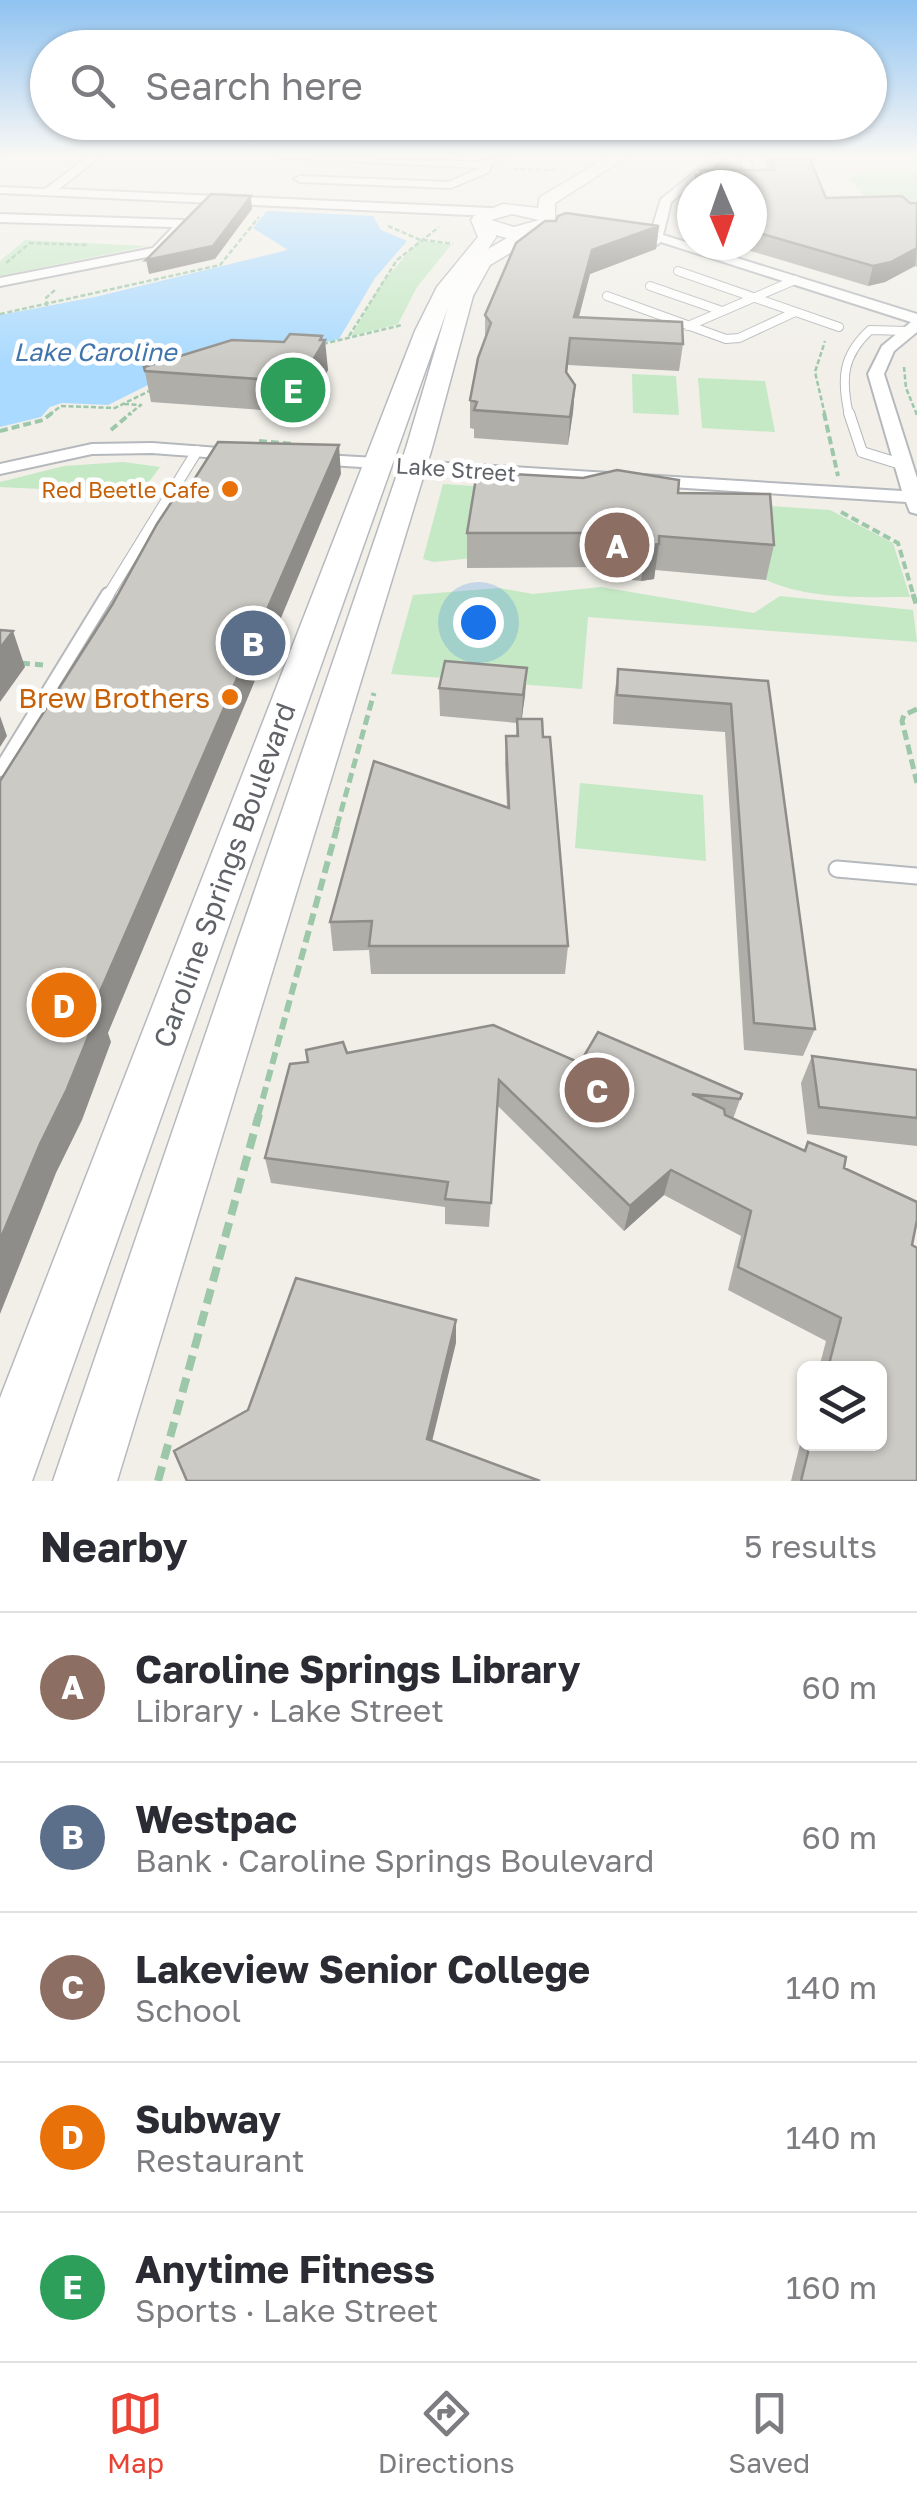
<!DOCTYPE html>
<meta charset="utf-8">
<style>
:root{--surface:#fff;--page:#f2f2f3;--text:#2b2b33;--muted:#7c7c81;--line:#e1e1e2;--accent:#ea4335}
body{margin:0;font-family:"Golos Text",sans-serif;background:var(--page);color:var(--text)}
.controls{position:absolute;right:30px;bottom:30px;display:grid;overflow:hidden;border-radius:15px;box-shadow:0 2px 8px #0004}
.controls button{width:90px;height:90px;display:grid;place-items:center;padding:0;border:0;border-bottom:2px solid var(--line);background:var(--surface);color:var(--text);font:50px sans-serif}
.compass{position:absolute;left:677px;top:170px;width:90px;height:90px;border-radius:50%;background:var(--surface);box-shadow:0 2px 8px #0004;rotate:178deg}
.you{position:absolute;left:478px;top:622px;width:35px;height:35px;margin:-25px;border:8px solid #fff;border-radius:50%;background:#1a73e8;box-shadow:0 0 0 15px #1a73e833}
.badge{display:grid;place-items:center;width:65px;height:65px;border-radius:50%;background:var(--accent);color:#fff;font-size:32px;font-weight:700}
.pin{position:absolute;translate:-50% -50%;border:5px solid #fff;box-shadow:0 2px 10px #0006}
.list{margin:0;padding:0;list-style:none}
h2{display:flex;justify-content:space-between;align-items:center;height:130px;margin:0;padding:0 40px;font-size:42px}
h2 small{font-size:32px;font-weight:400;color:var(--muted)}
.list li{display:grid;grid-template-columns:65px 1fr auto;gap:30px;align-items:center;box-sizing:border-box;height:150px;padding:0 40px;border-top:2px solid var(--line)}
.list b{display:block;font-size:38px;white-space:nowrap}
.list p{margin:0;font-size:32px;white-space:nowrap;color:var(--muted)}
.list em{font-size:32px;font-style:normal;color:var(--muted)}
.icon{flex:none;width:55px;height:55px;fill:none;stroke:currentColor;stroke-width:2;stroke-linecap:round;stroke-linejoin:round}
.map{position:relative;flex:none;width:917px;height:1481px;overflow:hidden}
.search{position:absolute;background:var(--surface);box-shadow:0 2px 8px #0004;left:30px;right:30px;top:30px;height:110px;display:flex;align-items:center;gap:25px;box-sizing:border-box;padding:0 35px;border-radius:55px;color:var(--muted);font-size:38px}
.sheet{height:880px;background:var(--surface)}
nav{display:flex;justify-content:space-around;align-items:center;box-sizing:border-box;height:140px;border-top:2px solid var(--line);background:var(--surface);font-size:28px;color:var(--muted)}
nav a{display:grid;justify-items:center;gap:5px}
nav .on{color:var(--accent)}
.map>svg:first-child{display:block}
.green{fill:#c5e8c5}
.water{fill:#aadaff}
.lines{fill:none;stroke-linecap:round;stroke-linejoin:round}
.lane-far3-casing{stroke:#b5b8bc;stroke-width:10}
.lane-far2-casing{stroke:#b5b8bc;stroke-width:12}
.lane-far1-casing{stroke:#b5b8bc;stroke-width:16}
.lane-casing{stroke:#b5b8bc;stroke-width:19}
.street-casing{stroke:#b5b8bc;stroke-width:4}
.secondary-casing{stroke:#b6babf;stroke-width:3}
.path-far4{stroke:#9cc7a9;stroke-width:2.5;stroke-dasharray:5 2.5;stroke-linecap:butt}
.path-far3{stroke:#9cc7a9;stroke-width:4;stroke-dasharray:8 4;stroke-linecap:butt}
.path-far2{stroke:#9cc7a9;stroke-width:5;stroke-dasharray:10 5;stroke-linecap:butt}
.path-far1{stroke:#9cc7a9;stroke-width:6;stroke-dasharray:12 6;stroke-linecap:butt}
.path{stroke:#9cc7a9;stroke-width:8;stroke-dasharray:15 8;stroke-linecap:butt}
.lane-far3{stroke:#fff;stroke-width:8}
.lane-far2{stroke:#fff;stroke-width:10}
.lane-far1{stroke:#fff;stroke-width:12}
.lane{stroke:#fff;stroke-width:15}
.street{fill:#fff;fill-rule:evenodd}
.secondary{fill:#fff;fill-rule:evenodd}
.wall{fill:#afaea9}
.shaded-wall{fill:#8f8d8a}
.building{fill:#cccac5;stroke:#8f8d8a;stroke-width:2.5}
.food-dot{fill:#e8710a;stroke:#fff;stroke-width:4}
.labels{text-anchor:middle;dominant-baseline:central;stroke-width:9;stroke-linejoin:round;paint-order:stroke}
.far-street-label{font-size:22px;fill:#5f6368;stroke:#fff}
.far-food-label{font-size:22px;fill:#c56008;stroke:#fff;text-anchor:end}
.far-water-label{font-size:25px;font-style:italic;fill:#4174aa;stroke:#fff}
.food-label{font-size:28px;fill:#c56008;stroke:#fff;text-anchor:end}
.street-label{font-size:28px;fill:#5f6368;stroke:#fff}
</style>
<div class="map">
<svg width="917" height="1481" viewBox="0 0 917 1481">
<rect width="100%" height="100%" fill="#f1efe8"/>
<path class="green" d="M862,171H917V201H869L848,178Z
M25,240L147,246L0,276V261Z
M419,240L451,245L417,287L398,324L351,336L382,283Z
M632,374L676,376L679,415L633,413Z
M698,378L765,381L775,432L702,428Z
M123,462L160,467L140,494L0,487V482L64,466Z
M443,484L830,510L893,543L910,597C862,597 811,600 766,580L763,528L434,562L423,559Z
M601,587L754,613L780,596L913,610L917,642L588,617L582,689L391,674L413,595L499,588L533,594Z
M580,783L703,795L706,861L575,848Z"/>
<path class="water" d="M267,211L373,216L381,230L407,241L375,278L339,339L199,373L174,372L108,405L62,403L50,407L41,417L0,427V315L95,297L288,250L253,228Z"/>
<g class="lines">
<defs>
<path id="lane-far3" d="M678,271L839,327
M650,286L722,311
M607,296L726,339L739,338L795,312
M688,326L795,280
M849,415C841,379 842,356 870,330L907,331"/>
<path id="lane-far2" d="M849,413L862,452L904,465
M107,597L197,451"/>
<path id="lane-far1" d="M0,770L108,594"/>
<path id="lane" d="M837,869L917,876"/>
<path id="street" d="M87,157H99L59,189L491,208L497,212L491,216L0,193V187L45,189Z
M272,157L477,162L507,157L491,164L489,172L451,188L300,182L294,179L300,176L449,182L480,168Z
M714,157H726L671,202L663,235L917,314V332L894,351L884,374L917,478V514L910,512L906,502L407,470L404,466L413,461L902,491L868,374L882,346L911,322L661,242L655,246L649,240L619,233L625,229L651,232L661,199Z
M740,157H750L754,178L722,181V177L744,173Z
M0,214L183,220L189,224L162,254L0,286V278L153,248L173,227L0,222Z
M152,443L246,450L255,455L246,460L152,453L92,454L0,474V464L92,444Z
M306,454L376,458L385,463L376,468L300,463L297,459Z"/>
<path id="secondary" d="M608,157H627L555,203V226L490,265L473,296L432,448L117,1481H53L406,448L448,307L32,1481H0V1398L415,331L437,287L478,237L471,220L474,216L503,204L538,208L540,197ZM512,214L539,220L514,227L491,220ZM496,235L507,238L488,249L496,237Z"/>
</defs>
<use href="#lane-far3" class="lane-far3-casing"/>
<use href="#lane-far2" class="lane-far2-casing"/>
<use href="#lane-far1" class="lane-far1-casing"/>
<use href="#lane" class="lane-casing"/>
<use href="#street" class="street-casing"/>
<use href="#secondary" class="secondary-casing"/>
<path class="path-far4" d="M0,159L10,157
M513,169L556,170
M388,226L418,239L453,244
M29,243L87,245
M6,263L30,243
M47,306L46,298L56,289
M0,314L220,265L259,217
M349,336L397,260L439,227
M323,344L402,325
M904,367L906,388L917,415
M124,404L141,405L128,415
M49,415L61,406L115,408L153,389
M825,415L815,372L825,341"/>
<path class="path-far3" d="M824,413L838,476
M111,430L131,413
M0,431L43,420L52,413
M259,441L293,444
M841,512L898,543L914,597"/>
<path class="path-far2" d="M913,594L917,607
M20,663L43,665
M917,709L904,715L902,721L917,783
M337,826L374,693"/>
<path class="path-far1" d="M258,1116L338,824"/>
<path class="path" d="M158,1481L259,1114"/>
<use href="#lane-far3" class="lane-far3"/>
<use href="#lane-far2" class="lane-far2"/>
<use href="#lane-far1" class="lane-far1"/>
<use href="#lane" class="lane"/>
<use href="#street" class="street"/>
<use href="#secondary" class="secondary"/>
</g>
<path class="wall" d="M764,157H809L826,198L917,203V267L915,266L885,282L868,286L731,245H752V185H694L696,175H700V170H767Z
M688,189H692V233L687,232L686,208Z
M659,226L656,249L590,274L579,317L683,344L679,371L568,365L567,374L575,385L573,412L568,445L474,438V429L470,428V400L485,341V315Z
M323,340L328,370L303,413L151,402L144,367L284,342Z
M678,493L774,545L766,580L655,570L654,579L641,581L602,577L603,567L467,568V533Z
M527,668L522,719L543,737L568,946L565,974H371L369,950L333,951L330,922L507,807L505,764L506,736H516L517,723L440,716L439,688Z
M618,669L768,681L815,1029L803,1056L744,1050L725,732L613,724L614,697Z
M347,1053L580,1063L742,1094L733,1119L804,1150L808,1142L844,1168L912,1245L917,1481H791L804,1428V1444H880V1368H819L826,1341L728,1290L741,1236L664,1195L624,1231L498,1106L489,1227L445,1224V1207L271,1183L265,1158L308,1062Z
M812,1056L917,1070V1146L807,1134L801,1083Z"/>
<path class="shaded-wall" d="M251,196L252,209L215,259L149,274L146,260Z
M659,226L656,249L590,274L572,342L574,317L592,250Z
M917,248L915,266L885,282L868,286L873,266Z
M322,336L323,344L325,340L328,370L303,413L300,382Z
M575,385L573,412L568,445L570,417Z
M339,445L341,474L108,1033L111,1042L82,1120L56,1173L0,1314V1240L92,1010Z
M659,544L654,579L641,581L646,546Z
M13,631L25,667L0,702V648Z
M527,668L525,696L521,723L523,695Z
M0,716L7,736L0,747Z
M671,1170L664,1195L624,1231L630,1206Z
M456,1320V1343L428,1458L427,1439Z"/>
<path class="building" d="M771,157H809L826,198L902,196L910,203H917V248L891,262L873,266L752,231V185H696V175H701L700,170H774Z
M688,189H692V213H689Z
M211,194L251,196L213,246L146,260Z
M566,213L659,226L592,250L574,317L682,322L683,344L570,338L566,372L575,385L570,417L474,410L477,402L470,400L478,358L491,323L485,315L516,243L545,221H556L558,216Z
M290,334L322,336L320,340H325L300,382L145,371L144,367L232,340L284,342Z
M218,442L339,445L92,1010H99L67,1089L40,1144L0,1240V781L112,605L157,524L182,486H190Z
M617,470L679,480L678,493L770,494L774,545L659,536V544L646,546L606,543L607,533H467L477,472L583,478Z
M0,630L13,631L0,648Z
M445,661L527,668L523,695L439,688Z
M618,669L768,681L815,1029L754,1023L731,704L617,695Z
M517,719H542L543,737H550L568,946H369L372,921L330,922L374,761L509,808L506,736H518Z
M493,1025L580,1063L598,1032L742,1094L740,1099L692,1094L724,1109L725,1115L805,1151L808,1142L846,1157L844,1168L917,1202V1220L912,1245L917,1248V1481H801L810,1444H880V1368H828L841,1318L738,1267L751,1211L671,1170L630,1206L499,1080L491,1203L445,1199L448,1182L265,1158L290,1064L308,1062L306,1050L343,1042L347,1053Z
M812,1056L917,1070V1118L819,1107Z
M296,1278L456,1320L427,1439L540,1481H187L174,1451L248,1410Z"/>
<linearGradient id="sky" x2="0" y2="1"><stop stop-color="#8fc3f1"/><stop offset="0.43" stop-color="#f9f8f5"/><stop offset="1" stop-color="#f9f8f5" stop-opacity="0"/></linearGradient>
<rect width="917" height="364" fill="url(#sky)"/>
<g class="food-dot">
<circle cx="230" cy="489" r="10"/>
<circle cx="230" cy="697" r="10"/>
</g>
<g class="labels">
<g class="far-street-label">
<text transform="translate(456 469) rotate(4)">Lake Street</text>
</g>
<g class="far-food-label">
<text x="210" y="489">Red Beetle Cafe</text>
</g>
<g class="far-water-label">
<text x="95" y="351">Lake Caroline</text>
</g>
<g class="food-label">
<text x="210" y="697">Brew Brothers</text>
</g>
<g class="street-label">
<text transform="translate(224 875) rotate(-70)">Caroline Springs Boulevard</text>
</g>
</g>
</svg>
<div class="controls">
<button><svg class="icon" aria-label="layers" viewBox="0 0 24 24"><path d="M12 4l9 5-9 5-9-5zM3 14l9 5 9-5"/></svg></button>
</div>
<svg class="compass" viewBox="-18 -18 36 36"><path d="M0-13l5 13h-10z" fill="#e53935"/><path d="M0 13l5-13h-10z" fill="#7c7c81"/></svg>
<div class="you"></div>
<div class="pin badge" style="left:617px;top:545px;background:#8d6e63">A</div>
<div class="pin badge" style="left:253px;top:643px;background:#5c6f8a">B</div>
<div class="pin badge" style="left:597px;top:1090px;background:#8d6e63">C</div>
<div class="pin badge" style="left:64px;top:1005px;background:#e8710a">D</div>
<div class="pin badge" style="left:293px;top:390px;background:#2e9e5b">E</div>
<div class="search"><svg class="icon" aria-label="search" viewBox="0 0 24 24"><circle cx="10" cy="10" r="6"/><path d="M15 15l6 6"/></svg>Search here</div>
</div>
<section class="sheet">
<h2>Nearby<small>5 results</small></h2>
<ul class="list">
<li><span class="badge" style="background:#8d6e63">A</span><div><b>Caroline Springs Library</b><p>Library · Lake Street</p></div><em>60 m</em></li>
<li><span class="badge" style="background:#5c6f8a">B</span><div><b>Westpac</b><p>Bank · Caroline Springs Boulevard</p></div><em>60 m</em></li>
<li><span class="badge" style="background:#8d6e63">C</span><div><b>Lakeview Senior College</b><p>School</p></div><em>140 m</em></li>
<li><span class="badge" style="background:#e8710a">D</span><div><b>Subway</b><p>Restaurant</p></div><em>140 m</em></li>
<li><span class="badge" style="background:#2e9e5b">E</span><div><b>Anytime Fitness</b><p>Sports · Lake Street</p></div><em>160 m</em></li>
</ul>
</section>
<nav>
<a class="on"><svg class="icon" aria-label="map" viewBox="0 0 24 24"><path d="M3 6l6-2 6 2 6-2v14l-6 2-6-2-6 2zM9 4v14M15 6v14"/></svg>Map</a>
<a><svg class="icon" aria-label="directions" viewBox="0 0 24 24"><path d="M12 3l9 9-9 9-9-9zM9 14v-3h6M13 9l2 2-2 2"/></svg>Directions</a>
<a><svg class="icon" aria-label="saved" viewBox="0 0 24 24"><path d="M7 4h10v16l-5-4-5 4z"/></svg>Saved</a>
</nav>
